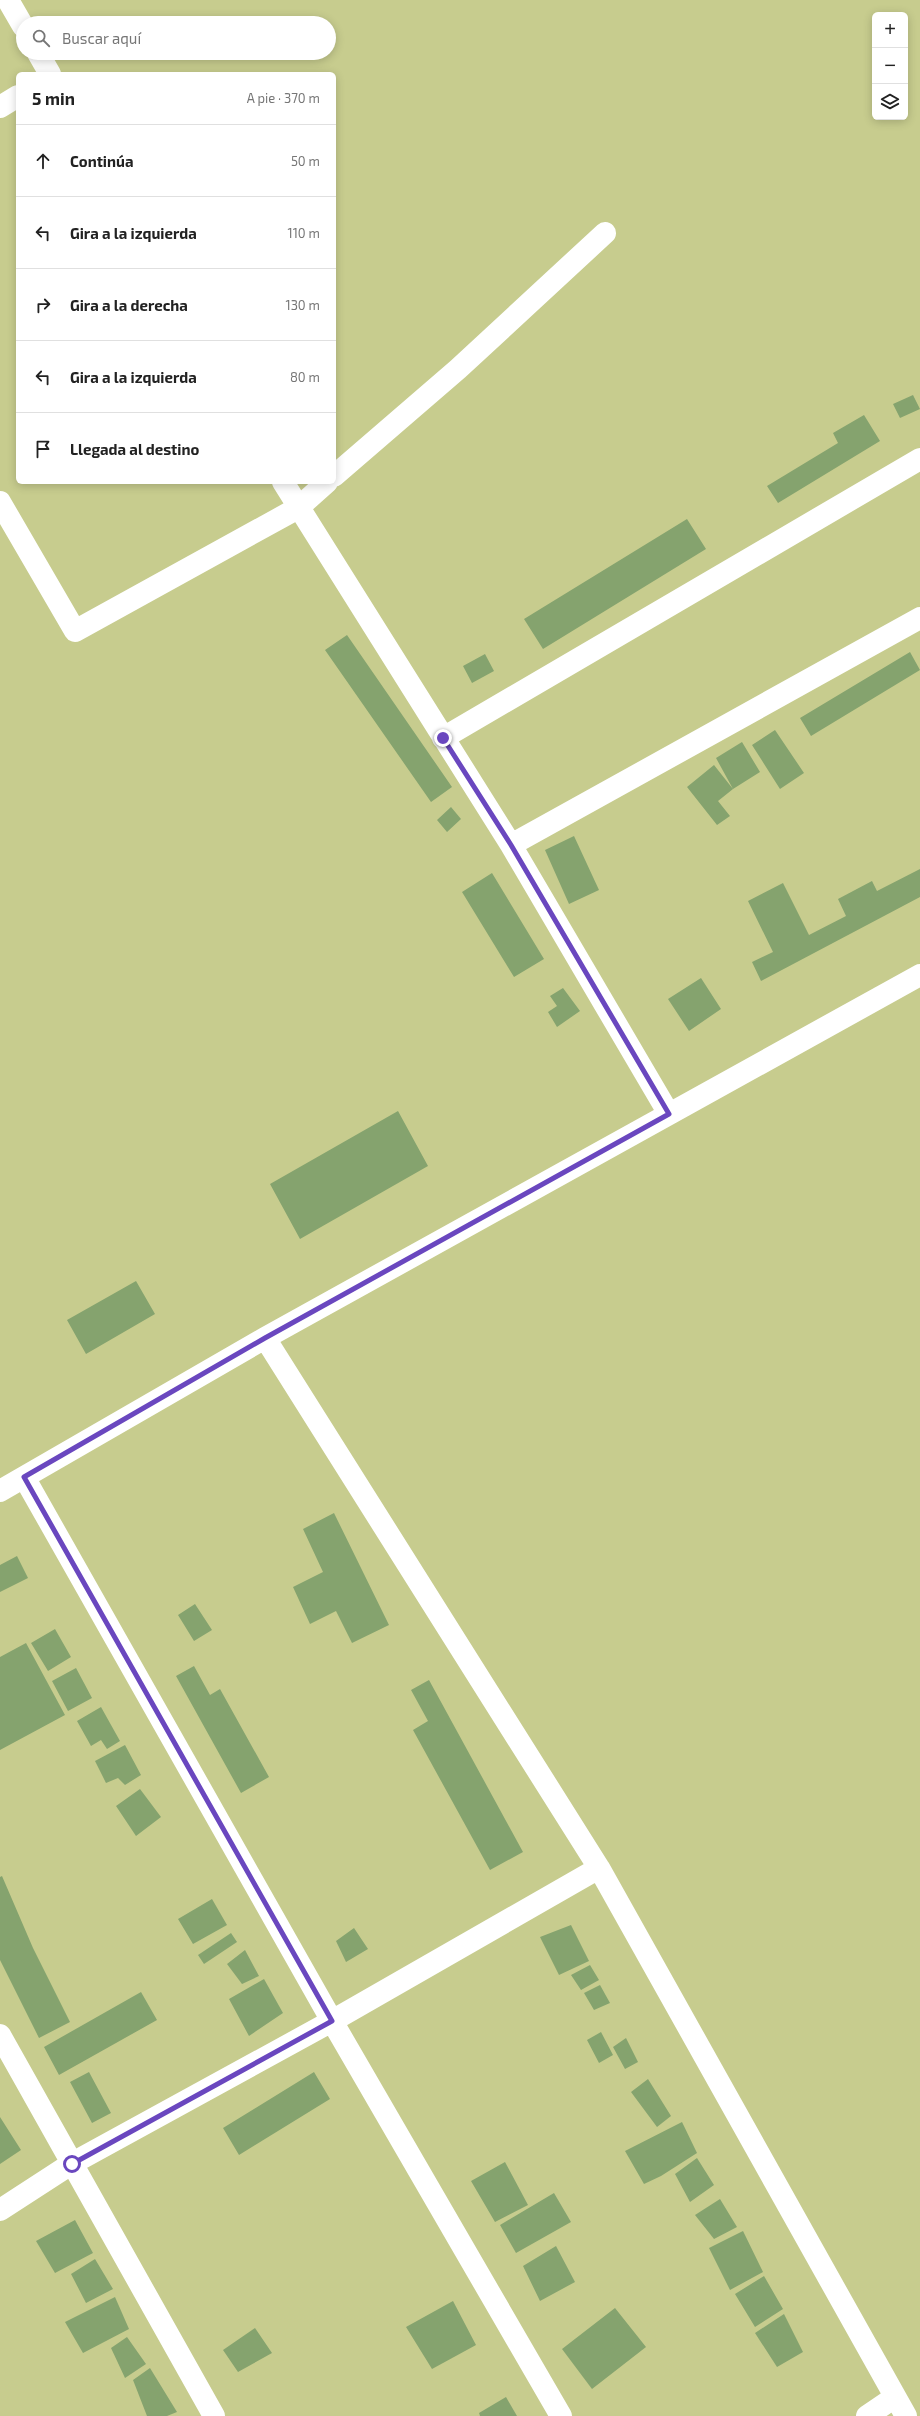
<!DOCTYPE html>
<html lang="es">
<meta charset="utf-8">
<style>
:root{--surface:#fff;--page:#f2f2f2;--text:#222;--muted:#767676;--line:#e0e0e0}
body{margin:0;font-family:"Exo 2",sans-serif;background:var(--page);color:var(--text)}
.controls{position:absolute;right:12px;top:12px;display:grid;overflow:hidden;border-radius:6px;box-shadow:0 2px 10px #0003}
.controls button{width:36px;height:36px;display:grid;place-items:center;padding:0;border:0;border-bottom:1px solid var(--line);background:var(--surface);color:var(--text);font:20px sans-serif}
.stop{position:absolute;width:12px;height:12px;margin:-9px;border:3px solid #6a47bf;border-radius:50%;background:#fff}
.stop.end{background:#6a47bf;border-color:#fff;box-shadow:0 1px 4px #0008}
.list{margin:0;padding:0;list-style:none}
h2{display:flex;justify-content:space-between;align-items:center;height:52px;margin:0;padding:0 16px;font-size:17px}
h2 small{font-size:13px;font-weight:400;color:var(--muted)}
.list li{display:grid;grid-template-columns:26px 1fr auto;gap:12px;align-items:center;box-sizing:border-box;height:72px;padding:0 16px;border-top:1px solid var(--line)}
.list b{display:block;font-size:15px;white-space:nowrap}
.list em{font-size:13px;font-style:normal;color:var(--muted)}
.icon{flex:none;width:22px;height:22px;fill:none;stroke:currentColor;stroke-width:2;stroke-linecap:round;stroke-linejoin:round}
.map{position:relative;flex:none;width:920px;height:2416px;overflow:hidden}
.search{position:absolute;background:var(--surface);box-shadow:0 2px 10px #0003;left:16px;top:16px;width:320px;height:44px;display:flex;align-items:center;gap:10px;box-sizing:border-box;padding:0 14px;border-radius:22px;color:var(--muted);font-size:15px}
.panel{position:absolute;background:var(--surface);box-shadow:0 2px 10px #0003;left:16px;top:72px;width:320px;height:412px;border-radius:6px}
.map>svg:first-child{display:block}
.building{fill:#85a36e}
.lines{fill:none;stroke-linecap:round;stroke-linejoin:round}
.service{stroke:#fff;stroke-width:22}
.minor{stroke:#fff;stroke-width:22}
.route{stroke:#6a47bf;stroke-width:5}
</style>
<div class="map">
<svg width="920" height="2416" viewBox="0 0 920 2416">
<rect width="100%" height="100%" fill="#c7cc8e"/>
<path class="building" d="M913,395L920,409L900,418L893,404Z
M864,415L880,441L778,503L767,486L838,443L833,433Z
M687,519L706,549L543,649L524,619Z
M347,635L452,787L431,802L325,650Z
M910,652L920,670L811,736L800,718Z
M485,654L494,671L472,683L463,666Z
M775,730L804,773L780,789L752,745Z
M742,742L760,772L733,789L716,758Z
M714,765L733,789L718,801L730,816L717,825L687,787Z
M451,807L461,819L447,832L437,820Z
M574,836L599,890L569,904L545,850Z
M920,869V897L761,981L752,962L773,952L748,901L783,883L809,935L846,916L838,899L872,881L877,891Z
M492,873L544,959L514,977L462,892Z
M701,978L721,1009L689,1031L668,999Z
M563,988L580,1011L557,1027L548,1012L557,1006L550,996Z
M398,1111L428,1166L300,1239L270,1184Z
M136,1281L155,1314L86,1354L67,1320Z
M334,1513L389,1625L352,1643L336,1611L310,1624L293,1587L323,1572L303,1529Z
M17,1556L28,1578L0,1592V1565Z
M195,1604L212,1630L194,1641L178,1615Z
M55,1629L71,1657L48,1671L31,1643Z
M26,1643L65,1715L0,1750V1657Z
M194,1666L210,1695L220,1689L269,1777L241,1793L176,1676Z
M76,1668L92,1698L68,1711L52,1681Z
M429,1680L523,1852L490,1870L413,1730L428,1721L411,1690Z
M101,1707L120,1741L107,1749L101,1740L91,1746L77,1721Z
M125,1745L141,1775L125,1785L118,1778L106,1783L95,1761Z
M140,1789L161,1817L136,1836L116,1806Z
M2,1876L33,1948L70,2022L39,2038L0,1960V1877Z
M212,1899L227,1925L193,1944L178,1919Z
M571,1925L589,1961L559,1975L540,1937Z
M354,1928L368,1949L346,1962L336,1941Z
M231,1933L237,1942L204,1964L198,1955Z
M245,1950L259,1976L242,1984L227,1964Z
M590,1965L599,1980L581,1990L571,1975Z
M264,1979L283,2013L249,2036L229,1999Z
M600,1985L610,2003L594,2010L584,1993Z
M141,1992L157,2020L59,2075L44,2047Z
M601,2032L613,2055L599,2063L587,2040Z
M626,2038L638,2062L625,2069L613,2047Z
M89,2072L111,2113L92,2123L70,2082Z
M314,2072L330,2099L239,2155L223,2128Z
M648,2079L671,2116L657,2127L631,2092Z
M0,2117L21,2150L0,2164Z
M682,2122L697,2153L661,2176L644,2184L625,2151Z
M697,2158L714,2185L690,2202L675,2174Z
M505,2162L528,2205L495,2222L471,2181Z
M554,2193L571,2222L516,2253L500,2225Z
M720,2199L737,2227L714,2239L695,2215Z
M75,2220L93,2253L55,2273L36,2241Z
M743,2231L763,2272L730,2290L709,2248Z
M556,2246L575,2282L540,2301L523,2266Z
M95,2259L113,2289L86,2303L71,2274Z
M764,2276L783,2309L755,2327L735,2294Z
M115,2297L129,2329L83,2353L65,2322Z
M453,2301L476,2345L432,2369L406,2327Z
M615,2308L646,2347L592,2389L562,2349Z
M784,2314L803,2352L777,2367L755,2333Z
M255,2328L272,2353L238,2372L223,2350Z
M127,2337L146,2364L125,2378L111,2348Z
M150,2368L177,2412L167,2416H147L133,2380Z
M506,2397L517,2416H480L479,2413Z"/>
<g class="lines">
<path class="service" d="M334,476L458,369L605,233
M298,508L327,482"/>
<path class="minor" d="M8,0L23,26
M38,53L50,74
M0,107L18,96
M283,482L511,845L669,1114
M0,502L75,631L298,508
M443,738L920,459
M511,845L920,618
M265,1338L599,1868L906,2416
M24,1477L332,2021L561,2416
M0,1491L265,1338L920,975
M0,2035L214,2416
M0,2210L71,2164L332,2021L599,1868
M867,2416L895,2397"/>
</g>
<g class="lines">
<path class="route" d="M72,2164L332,2021L24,1477L265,1338L669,1114L511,845L443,738"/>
</g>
</svg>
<div class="controls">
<button>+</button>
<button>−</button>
<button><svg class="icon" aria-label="layers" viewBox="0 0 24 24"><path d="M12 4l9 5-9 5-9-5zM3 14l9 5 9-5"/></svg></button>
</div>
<div class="stop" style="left:72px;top:2164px"></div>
<div class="stop end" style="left:443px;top:738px"></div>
<div class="search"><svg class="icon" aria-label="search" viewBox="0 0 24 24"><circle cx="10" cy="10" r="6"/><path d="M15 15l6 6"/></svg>Buscar aquí</div>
<section class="panel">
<h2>5 min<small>A pie · 370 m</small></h2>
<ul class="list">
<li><svg class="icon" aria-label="ahead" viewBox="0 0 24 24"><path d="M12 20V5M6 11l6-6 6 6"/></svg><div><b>Continúa</b></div><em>50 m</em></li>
<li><svg class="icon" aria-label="left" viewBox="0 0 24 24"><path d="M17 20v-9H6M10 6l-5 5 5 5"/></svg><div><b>Gira a la izquierda</b></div><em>110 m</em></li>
<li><svg class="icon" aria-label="right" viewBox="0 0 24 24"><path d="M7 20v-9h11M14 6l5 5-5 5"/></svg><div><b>Gira a la derecha</b></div><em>130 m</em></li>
<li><svg class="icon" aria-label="left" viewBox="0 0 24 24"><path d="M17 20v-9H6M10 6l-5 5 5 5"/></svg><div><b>Gira a la izquierda</b></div><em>80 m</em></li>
<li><svg class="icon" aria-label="arrive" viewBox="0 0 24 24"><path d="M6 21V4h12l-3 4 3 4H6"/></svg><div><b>Llegada al destino</b></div></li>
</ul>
</section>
</div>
